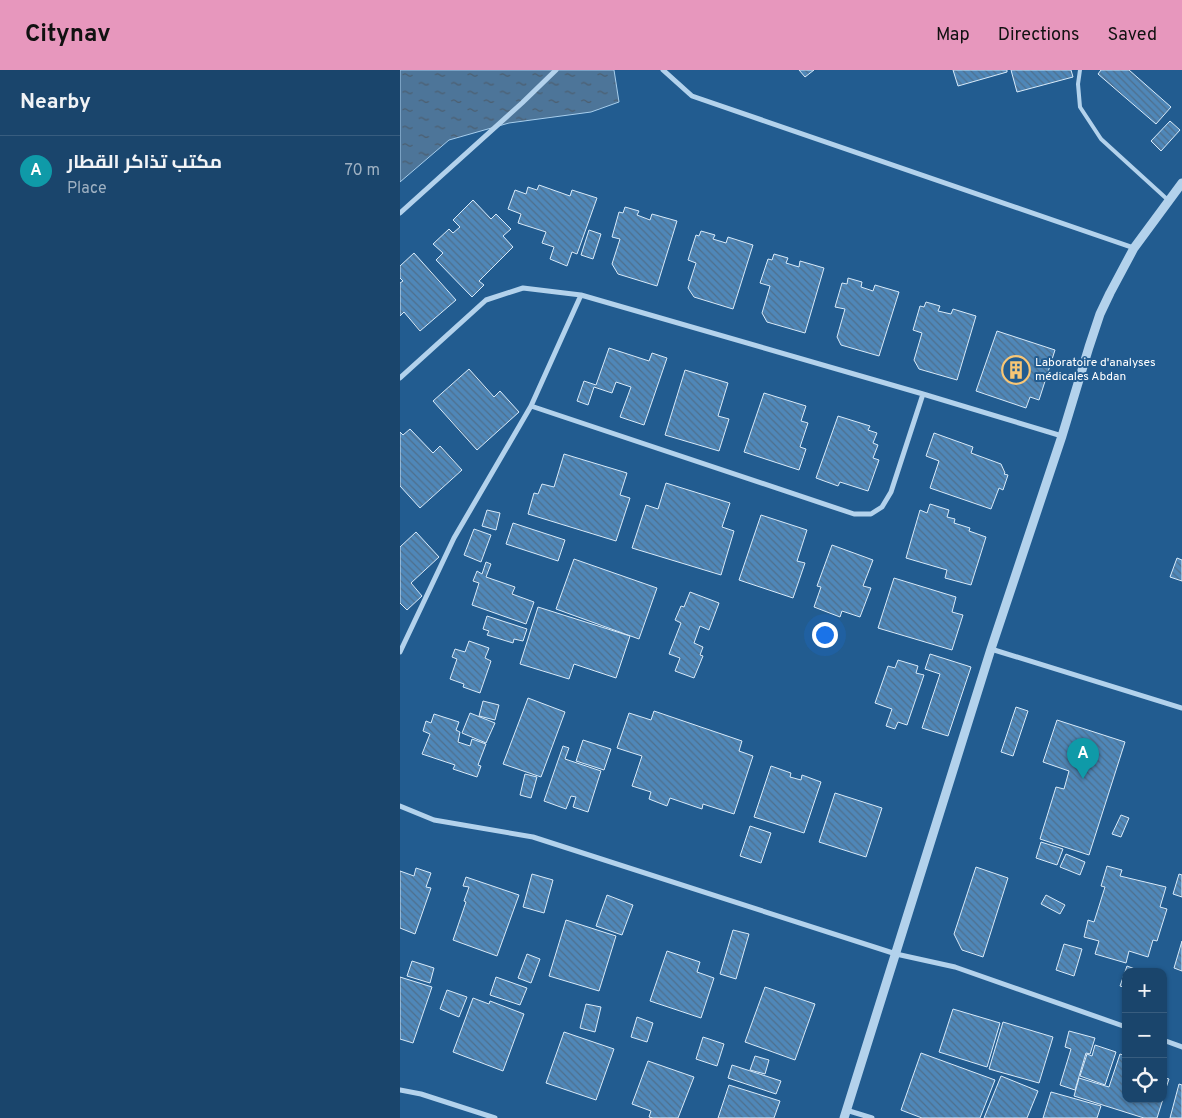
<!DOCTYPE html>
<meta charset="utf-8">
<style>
:root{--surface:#1a456c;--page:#274f74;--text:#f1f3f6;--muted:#9fb1c2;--line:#385d7f;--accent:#e797bd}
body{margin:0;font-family:Overpass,Cairo,sans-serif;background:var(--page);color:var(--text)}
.controls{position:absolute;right:15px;bottom:15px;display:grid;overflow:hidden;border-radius:10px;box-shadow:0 1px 4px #0004}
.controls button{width:45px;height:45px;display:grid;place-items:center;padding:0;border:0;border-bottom:1px solid var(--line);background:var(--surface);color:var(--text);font:25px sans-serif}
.you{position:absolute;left:424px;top:564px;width:18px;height:18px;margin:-12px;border:4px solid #fff;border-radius:50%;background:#1a73e8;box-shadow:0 0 0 8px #1a73e833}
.badge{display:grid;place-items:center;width:32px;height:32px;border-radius:50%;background:var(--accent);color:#fff;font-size:16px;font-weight:700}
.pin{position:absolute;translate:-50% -41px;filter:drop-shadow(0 1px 2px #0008)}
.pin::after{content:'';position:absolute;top:26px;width:18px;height:15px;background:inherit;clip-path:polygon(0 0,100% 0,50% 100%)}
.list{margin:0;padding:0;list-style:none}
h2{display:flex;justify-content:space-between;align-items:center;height:65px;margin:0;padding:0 20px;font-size:21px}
h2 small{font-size:16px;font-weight:400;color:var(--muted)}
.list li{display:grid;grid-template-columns:32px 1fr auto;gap:15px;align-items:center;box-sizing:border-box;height:70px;padding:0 20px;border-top:1px solid var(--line)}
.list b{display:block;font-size:19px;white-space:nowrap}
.list p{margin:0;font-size:16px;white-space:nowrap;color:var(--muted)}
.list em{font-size:16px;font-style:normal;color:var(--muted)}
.icon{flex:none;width:28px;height:28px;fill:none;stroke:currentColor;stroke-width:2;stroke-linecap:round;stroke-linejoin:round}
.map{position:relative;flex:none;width:782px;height:1048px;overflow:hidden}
header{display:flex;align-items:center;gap:30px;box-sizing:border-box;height:70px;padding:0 25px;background:var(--accent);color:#111}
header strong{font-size:24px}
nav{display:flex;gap:28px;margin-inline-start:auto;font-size:18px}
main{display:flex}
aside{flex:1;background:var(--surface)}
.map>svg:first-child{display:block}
.water{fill:url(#water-ripples);stroke:#a7ceed}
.building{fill:url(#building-back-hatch);stroke:#d8eaf9}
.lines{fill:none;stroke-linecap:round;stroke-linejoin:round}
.service{stroke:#b3d2ec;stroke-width:4}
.minor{stroke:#b3d2ec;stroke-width:5}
.tertiary{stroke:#b3d2ec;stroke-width:9}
.labels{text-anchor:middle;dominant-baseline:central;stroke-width:4;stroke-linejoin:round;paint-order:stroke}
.poi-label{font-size:12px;fill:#fff;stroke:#225c90;text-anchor:start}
</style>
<header>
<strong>Citynav</strong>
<nav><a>Map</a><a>Directions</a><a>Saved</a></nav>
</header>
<main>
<aside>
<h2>Nearby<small></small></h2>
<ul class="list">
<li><span class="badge" style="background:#0f9aa8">A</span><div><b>مكتب تذاكر القطار</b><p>Place</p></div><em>70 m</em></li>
</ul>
</aside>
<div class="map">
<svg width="782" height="1048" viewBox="0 0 782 1048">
<defs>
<pattern id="water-ripples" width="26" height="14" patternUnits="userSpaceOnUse" patternTransform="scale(1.25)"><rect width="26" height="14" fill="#4d7599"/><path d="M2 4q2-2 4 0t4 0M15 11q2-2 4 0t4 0" fill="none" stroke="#4c5e6f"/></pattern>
<pattern id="building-back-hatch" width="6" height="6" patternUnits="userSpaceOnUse" patternTransform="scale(1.25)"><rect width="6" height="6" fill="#4f87b8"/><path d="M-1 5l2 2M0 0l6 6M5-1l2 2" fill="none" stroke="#4e6f8d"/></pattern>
</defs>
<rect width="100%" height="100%" fill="#225c90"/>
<path class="water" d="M0,0H214L219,32L191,42L109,53L49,70L0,112Z"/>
<path class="building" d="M399,0H414L405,7Z
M553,0H607V2L558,16Z
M611,0H671L673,7L617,22Z
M701,0H729L771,37L756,54L698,4Z
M770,51L780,60L761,81L751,71Z
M139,115L170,126L172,120L197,128L177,184L172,182L167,196L150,189L154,177L142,173L146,162L118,153L121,144L108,139L115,120L126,124L128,117L137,120Z
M73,130L91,149L96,144L111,159L103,166L113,177L79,211L84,215L72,227L36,190L43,183L33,174L49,159L53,163L60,157L53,150Z
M225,137L239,141L237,145L250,150L252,144L277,151L257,216L218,204L212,194L220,169L212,167L219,142L223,143Z
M189,160L201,164L193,189L181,185Z
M301,161L315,165L313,169L326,173L328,167L353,175L333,239L294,227L288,218L296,193L288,190L296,165L299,166Z
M14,183L56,230L20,261L4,242L0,246V213L3,211L0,208V196Z
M374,184L388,188L386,193L399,197L400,191L424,198L405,263L367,252L362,243L370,216L360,213L368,189L372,190Z
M448,208L462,212L461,217L473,221L475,215L499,222L479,286L441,275L437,267L445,239L435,237L442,213L447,214Z
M526,232L540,236L538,241L551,244L553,239L576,246L557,310L519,299L514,290L522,263L513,260L520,236L524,237Z
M597,261L655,280L639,330L630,327L626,338L576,321Z
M209,278L249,291L252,283L267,288L244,355L220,347L231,317L216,312L212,323L194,317L188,335L177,331L184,311L196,315Z
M69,299L94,327L100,321L119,342L77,380L33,331Z
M285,300L328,313L318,346L329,349L319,381L265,365Z
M364,323L406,336L401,351L408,353L400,377L406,379L399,400L344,382Z
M438,346L470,356L468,360L477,363L473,373L478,375L473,388L479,390L468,421L440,412L438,416L416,408Z
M10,359L33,383L40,376L62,400L20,438L0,416V362L3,365Z
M534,363L573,377L571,383L601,394L605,403L604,404L608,405L603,420L599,418L591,439L530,418L539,391L526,386Z
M164,384L227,403L220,425L230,428L216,471L128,444L134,423L138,424L142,414L154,417Z
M266,413L330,433L322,457L334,461L321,505L232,478L246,435L258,439Z
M530,434L549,440L547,447L555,449L554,453L570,458L569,461L586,467L571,515L545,508L547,500L506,488L520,440L527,443Z
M87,440L100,443L96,460L82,456Z
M361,445L407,460L397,491L405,493L393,528L339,510Z
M113,453L165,470L158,491L106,474Z
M74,459L91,465L81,492L64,485Z
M16,462L39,487L11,513L22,526L7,540L0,533V477Z
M432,475L473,490L463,516L471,518L460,547L442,541L440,547L414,537L421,517L417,516Z
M777,488L782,490V511L770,507Z
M174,489L257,518L239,569L156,539Z
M86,492L91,494L86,507L115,517L112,524L134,532L126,554L72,535L79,513L73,511L77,501L82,504Z
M494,508L556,527L552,542L563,545L552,580L478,558Z
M290,522L319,533L309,560L300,556L294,573L303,577L300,585L303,586L294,608L275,601L280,588L269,584L281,553L275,550L281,536L284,537Z
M138,537L230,566L216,608L174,594L169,609L120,594Z
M87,546L127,559L123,571L114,569L113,573L87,565L89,561L83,559Z
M69,571L89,578L85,588L91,591L80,623L63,617L64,614L50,609L57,589L52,587L55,579L65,582Z
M530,584L571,597L548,666L522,658L540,604L525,599Z
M498,590L518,596L516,603L524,605L507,655L498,652L495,659L486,656L492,639L475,633L488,596L495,598Z
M128,628L165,642L141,707L103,694Z
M83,631L99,635L95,650L79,646Z
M616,637L628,641L613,686L601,682Z
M254,641L342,671L339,681L353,686L334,744L303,734L302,739L270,728L267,736L249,729L251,722L232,716L242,686L217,678L229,643L251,650Z
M70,643L95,653L86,673L62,663Z
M34,644L59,652L56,660L60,662L58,672L70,676L72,669L86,674L78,695L81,696L77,707L53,699L55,695L22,684L30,664L23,661L26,651L31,653Z
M657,650L725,672L689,785L640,769L656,717L664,719L669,701L643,692Z
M183,670L211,679L204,700L176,691Z
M163,676L169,678L165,689L201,701L188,742L173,737L176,727L171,726L166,739L144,731Z
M371,696L391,703L390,707L401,710L402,705L421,712L404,763L354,747Z
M125,704L137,707L131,728L120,725Z
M435,723L482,738L466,787L419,772Z
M721,745L729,748L721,767L712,764Z
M350,756L371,763L361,793L340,786Z
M641,772L663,779L657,795L636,788Z
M666,784L685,792L680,805L660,797Z
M707,796L722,800L720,806L766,817L760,837L767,839L757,871L753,870L748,887L729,881L726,893L695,884L699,871L684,867L688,850L694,852L705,817L701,816Z
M576,797L608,808L583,887L562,880L554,864Z
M16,798L31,803L26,817L31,818L15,864L0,858V801L14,806Z
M132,804L153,810L144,843L123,837Z
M779,804L782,805V827L773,824Z
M66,807L119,825L97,886L53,870L66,832L64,831L69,817L63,816Z
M207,825L233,835L222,865L196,856Z
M646,825L665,835L660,844L641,834Z
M166,850L216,866L199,921L149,906Z
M333,860L349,864L336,909L320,904Z
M782,871V901L774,898Z
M664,874L682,879L674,906L656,900Z
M267,881L300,892L297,902L314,908L301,948L250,931Z
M127,884L140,889L131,913L118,908Z
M12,891L34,898L30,913L7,906Z
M727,896L743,902H726V918L720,916Z
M0,907L32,917L13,973L0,969Z
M96,907L127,918L120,935L90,925Z
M365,917L415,934L395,990L345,972Z
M47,920L67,927L59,947L40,939Z
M73,928L89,934L90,931L124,944L103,1001L53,982Z
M186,934L201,937L195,962L180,958Z
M553,939L600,953L587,997L539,982Z
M237,947L253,953L247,972L231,967Z
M603,952L653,967L639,1013L589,999Z
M669,961L695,968L690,984L686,983L675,1020L660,1015L671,979L665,977Z
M164,962L214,979L196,1030L146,1013Z
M303,967L324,974L317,996L296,989Z
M695,975L716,982L705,1015L680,1006L687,984L692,986Z
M521,983L595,1010L580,1048H522L501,1040Z
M720,984L726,986V1029H763L757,1048H744L674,1026L679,1008L709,1017Z
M355,986L369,990L365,1004L350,1000Z
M248,991L294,1007L278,1048H253L249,1047L251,1041L232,1034Z
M332,995L381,1011L376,1024L328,1008Z
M601,1006L638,1021L627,1048H584Z
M763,1007L769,1009L763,1027Z
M779,1014L782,1015V1048H770Z
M329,1015L380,1031L374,1048H318Z
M651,1022L701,1036L697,1048H643Z"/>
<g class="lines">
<path class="service" d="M680,0L678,14L680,37L701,69L768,130"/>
<path class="minor" d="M263,0L292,26L734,178
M0,143L122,33L156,0
M0,308L86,230L123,218L181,225L523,324L662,366
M131,336L454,444H471L482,437L491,422L523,324
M591,579L782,638
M0,582L54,468L131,336L181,225
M0,736L34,750L133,767L496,884L555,897L726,957
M763,970L782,977
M0,1020L21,1024L95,1048
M446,1040L472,1048"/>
<path class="tertiary" d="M444,1048L591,579L662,366L689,277L700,244L710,223L734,178L782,113"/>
</g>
<defs>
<symbol id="building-ring" viewBox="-11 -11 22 22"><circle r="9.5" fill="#225c90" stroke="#f8c675" stroke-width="1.5"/><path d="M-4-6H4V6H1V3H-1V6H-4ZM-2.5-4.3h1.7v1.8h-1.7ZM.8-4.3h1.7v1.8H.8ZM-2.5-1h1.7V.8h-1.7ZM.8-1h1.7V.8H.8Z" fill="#f8c675"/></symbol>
</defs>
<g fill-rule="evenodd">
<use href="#building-ring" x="600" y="284" width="32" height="32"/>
</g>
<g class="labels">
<g class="poi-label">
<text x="635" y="293">Laboratoire d'analyses<tspan x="635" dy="14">médicales Abdan</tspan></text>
</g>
</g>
</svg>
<div class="controls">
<button>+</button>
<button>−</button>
<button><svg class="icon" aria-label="locate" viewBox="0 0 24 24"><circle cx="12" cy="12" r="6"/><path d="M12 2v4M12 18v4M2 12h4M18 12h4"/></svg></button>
</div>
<div class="you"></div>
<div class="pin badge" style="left:683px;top:709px;background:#0f9aa8">A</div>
</div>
</main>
